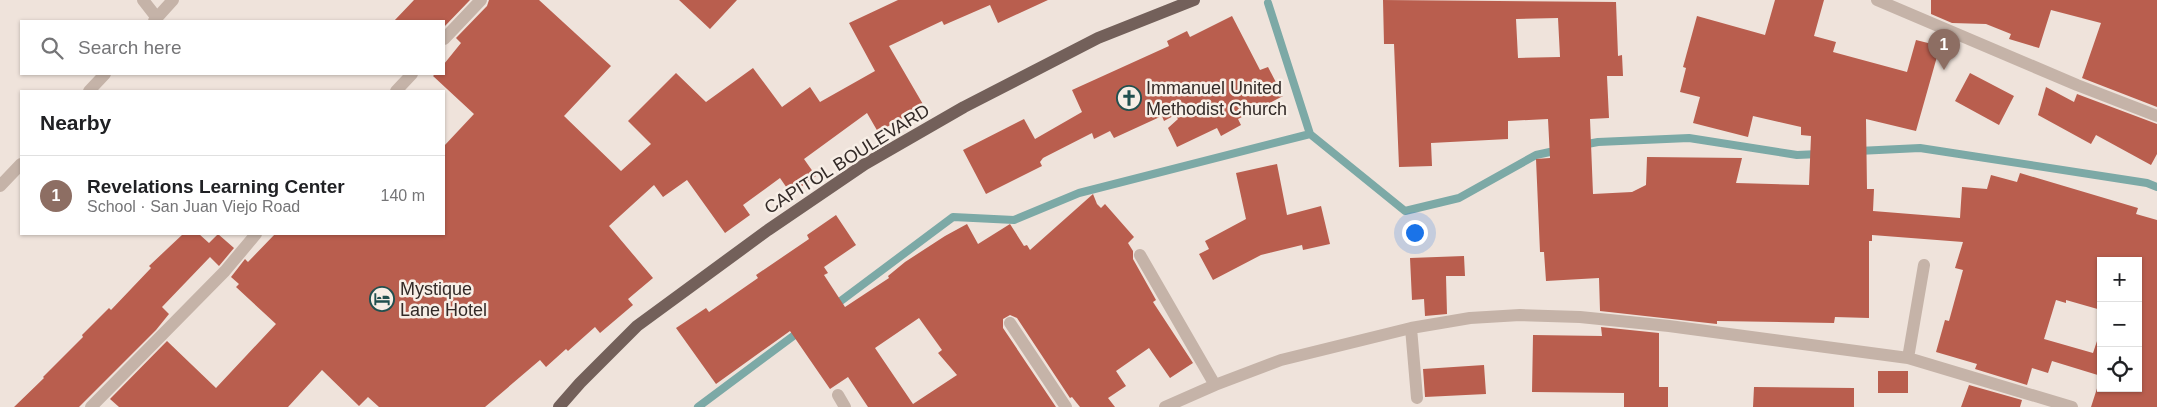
<!DOCTYPE html>
<meta charset="utf-8">
<style>
:root{--surface:#fff;--page:#f2f2f2;--text:#202124;--muted:#757577;--line:#e0e0e0;--accent:#1a73e8}
body{margin:0;font-family:Arial,sans-serif;background:var(--page);color:var(--text)}
.controls{position:absolute;right:15px;bottom:15px;display:grid;overflow:hidden;border-radius:0px;box-shadow:0 1px 4px #0004}
.controls button{width:45px;height:45px;display:grid;place-items:center;padding:0;border:0;border-bottom:1px solid var(--line);background:var(--surface);color:var(--text);font:25px sans-serif}
.you{position:absolute;left:1414px;top:232px;width:18px;height:18px;margin:-12px;border:4px solid #fff;border-radius:50%;background:#1a73e8;box-shadow:0 0 0 8px #1a73e833}
.badge{display:grid;place-items:center;width:32px;height:32px;border-radius:50%;background:var(--accent);color:#fff;font-size:16px;font-weight:700}
.pin{position:absolute;translate:-50% -41px;filter:drop-shadow(0 1px 2px #0008)}
.pin::after{content:'';position:absolute;top:26px;width:18px;height:15px;background:inherit;clip-path:polygon(0 0,100% 0,50% 100%)}
.list{margin:0;padding:0;list-style:none}
h2{display:flex;justify-content:space-between;align-items:center;height:65px;margin:0;padding:0 20px;font-size:21px}
h2 small{font-size:16px;font-weight:400;color:var(--muted)}
.list li{display:grid;grid-template-columns:32px 1fr auto;gap:15px;align-items:center;box-sizing:border-box;height:80px;padding:0 20px;border-top:1px solid var(--line)}
.list b{display:block;font-size:19px;white-space:nowrap}
.list p{margin:0;font-size:16px;white-space:nowrap;color:var(--muted)}
.list em{font-size:16px;font-style:normal;color:var(--muted)}
.icon{flex:none;width:28px;height:28px;fill:none;stroke:currentColor;stroke-width:2;stroke-linecap:round;stroke-linejoin:round}
.map{position:relative;flex:none;width:2157px;height:407px;overflow:hidden}
.search{position:absolute;background:var(--surface);box-shadow:0 1px 4px #0004;left:20px;top:20px;width:425px;height:55px;display:flex;align-items:center;gap:12px;box-sizing:border-box;padding:0 18px;border-radius:0px;color:var(--muted);font-size:19px}
.panel{position:absolute;background:var(--surface);box-shadow:0 1px 4px #0004;left:20px;top:90px;width:425px;height:145px;border-radius:0px}
.map>svg:first-child{display:block}
.lines{fill:none;stroke-linecap:round;stroke-linejoin:round}
.stream{stroke:#7ca9a6;stroke-width:8}
.building{fill:#b95e4e;fill-rule:evenodd}
.minor{stroke:#c5b3a8;stroke-width:12}
.major{stroke:#73605a;stroke-width:12}
.labels{text-anchor:middle;dominant-baseline:central;stroke-width:5;stroke-linejoin:round;paint-order:stroke}
.poi-label{font-size:18px;fill:#332a27;stroke:#f7eee6;text-anchor:start}
.street-label{font-size:18px;fill:#332a27;stroke:#f7eee6}
</style>
<div class="map">
<svg width="2157" height="407" viewBox="0 0 2157 407">
<rect width="100%" height="100%" fill="#efe3db"/>
<g class="lines">
<path class="stream" d="M1268,3L1310,134
M1582,145L1598,142L1689,138L1797,155L1819,154
M1858,151L1920,148L2147,183L2157,187
M834,306L953,217L1014,220L1079,193L1310,134L1405,211L1459,198L1536,155L1559,150
M698,407L800,331"/>
</g>
<path class="building" d="M414,0H470L444,27V21H394Z
M489,0H539L611,66L564,116L621,171L651,144L628,121L676,73L706,102L753,68L782,107L810,87L820,102L875,71L849,23L898,0H1048L998,23L990,5L944,25L942,21L889,46L924,106L878,132L867,113L804,159L816,176L791,194L780,178L743,205L750,215L725,233L687,180L663,197L654,185L609,226L653,278L628,299L633,305L600,333L595,327L568,351L566,349L546,367L540,360L485,407H379L368,397L359,406L322,370L288,407H119L110,399L167,341L216,388L276,324L236,287L239,284L231,277L245,259L248,262L275,234H444V146L474,114L433,76L435,74H444V64L461,43L456,38L487,6Z
M679,0H737L710,29Z
M1383,0L1616,2L1618,56L1622,55L1623,76H1607L1609,118L1590,119L1593,194L1632,192L1646,185L1647,157L1742,158L1736,183L1809,185L1811,136L1801,135V127L1753,116L1748,137L1693,123L1700,97L1680,92L1686,68L1683,67L1697,16L1765,35L1775,0H1824L1814,36L1836,42L1833,52L1907,72L1916,40L1940,46L1916,131L1866,119L1867,189H1874L1873,211L1960,218L1962,187L1987,189L1991,175L2017,182L2020,173L2138,208L2136,214L2157,220V407H2091L2101,376V388H2138V261H2101V310L2066,300V303L2056,300L2044,339L2093,353L2101,329V376L2052,361L2048,373L2032,368L2027,385L1975,369L1977,364L1936,352L1945,320L1949,321L1963,270L1955,268L1963,242L1872,235V241H1869V318L1835,317L1834,323L1717,321V324L1600,311L1599,278L1546,281L1544,252H1540L1536,159L1550,158L1548,119L1508,121V139L1431,143L1432,166L1399,167L1394,44H1384ZM1558,18L1560,57L1518,58L1516,19Z
M1931,0H2157V107L2082,78L2101,23L2051,10L2039,48L2009,39L2011,34L1986,24L1952,23L1931,14Z
M1232,16L1260,70L1268,67L1283,96L1238,119L1241,125L1221,136L1217,128L1177,147L1168,128L1178,119L1175,115L1164,121L1162,116L1114,138L1110,131L1094,139L1092,133L1043,158L1040,162L1042,166L986,194L963,150L1024,119L1035,139L1082,112L1072,90L1169,46L1167,41L1187,31L1190,37Z
M1970,73L2014,96L1999,125L1955,101Z
M2046,87L2074,102L2077,94L2157,124V154L2151,165L2096,135L2091,144L2038,115Z
M1277,164L1287,215L1321,206L1330,244L1303,250L1302,245L1261,255L1213,280L1199,254L1209,249L1205,241L1246,219L1236,173Z
M1093,194L1097,204L1101,208L1105,204L1134,237L1128,243L1133,251V259L1156,300L1153,302L1193,363L1170,378L1149,348L1116,371L1126,386L1108,398L1115,407H1080L1072,397L1070,398L1017,318L1010,315L1003,319V328L1056,407H868L848,377L830,389L790,331L716,384L676,328L706,308L709,312L758,278L756,275L809,239L807,235L836,215L856,245L824,267L828,273L824,275L845,307L889,278L888,276L905,262L945,236L967,224L978,244L1010,224L1024,246L1027,245L1030,250ZM919,318L942,350L938,353L957,375L913,404L875,348Z
M183,234H199L209,243L218,234L234,248L219,266L210,257L162,307L169,314L156,330L79,407H14L44,378L43,377L83,337L82,335L109,308L111,310L151,268L149,266Z
M1464,256L1465,276H1446L1447,314L1425,316L1424,299L1412,300L1410,258Z
M1601,327L1659,333V387H1668V407H1624V393L1532,392L1533,335L1602,336Z
M1484,365L1486,394L1425,397L1423,369Z
M1878,371H1908V393H1878Z
M1969,385L2022,400L2020,407H1961Z
M1754,387L1854,388V407H1753Z"/>
<g class="lines">
<path class="minor" d="M143,0L157,18
M1877,0L2077,85L2157,116
M154,21L173,0
M444,39L481,0
M89,91L105,74
M396,91L412,74
M0,186L21,164
M1140,255L1215,385
M1010,323L1066,407
M1411,328L1417,398
M1908,358L1924,265
M838,395L845,407
M91,407L225,271L256,234
M1165,407L1215,385L1281,360L1411,328L1470,318L1520,315L1580,317L1669,326L1908,358L2072,407"/>
<path class="major" d="M559,407L580,383L637,326L768,230L865,164L964,107L1098,38L1194,0"/>
</g>
<defs>
<symbol id="church-ring" viewBox="-11 -11 22 22"><circle r="9.5" fill="#f7eee6" stroke="#21504f" stroke-width="1.5"/><path d="M-1.2-6h2.4v3.5h3.3v2.4h-3.3V6h-2.4V-.1h-3.3v-2.4h3.3Z" fill="#21504f"/></symbol>
<symbol id="hotel-ring" viewBox="-11 -11 22 22"><circle r="9.5" fill="#f7eee6" stroke="#21504f" stroke-width="1.5"/><path d="M-6-4.5h1.5V1H6V5H4.5V3h-9V5H-6ZM-4 0a1.8 1.8 0 1 1 3.6 0ZM.5 0V-2.5h3Q6-2.5 6 0Z" fill="#21504f"/></symbol>
</defs>
<g fill-rule="evenodd">
<use href="#church-ring" x="1115" y="84" width="28" height="28"/>
<use href="#hotel-ring" x="368" y="285" width="28" height="28"/>
</g>
<g class="labels">
<g class="poi-label">
<text x="1146" y="88">Immanuel United<tspan x="1146" dy="21">Methodist Church</tspan></text>
<text x="400" y="289">Mystique<tspan x="400" dy="21">Lane Hotel</tspan></text>
</g>
<g class="street-label">
<text transform="translate(847 159) rotate(-32)">CAPITOL BOULEVARD</text>
</g>
</g>
</svg>
<div class="controls">
<button>+</button>
<button>−</button>
<button><svg class="icon" aria-label="locate" viewBox="0 0 24 24"><circle cx="12" cy="12" r="6"/><path d="M12 2v4M12 18v4M2 12h4M18 12h4"/></svg></button>
</div>
<div class="you"></div>
<div class="pin badge" style="left:1944px;top:70px;background:#8d6e63">1</div>
<div class="search"><svg class="icon" aria-label="search" viewBox="0 0 24 24"><circle cx="10" cy="10" r="6"/><path d="M15 15l6 6"/></svg>Search here</div>
<section class="panel">
<h2>Nearby<small></small></h2>
<ul class="list">
<li><span class="badge" style="background:#8d6e63">1</span><div><b>Revelations Learning Center</b><p>School · San Juan Viejo Road</p></div><em>140 m</em></li>
</ul>
</section>
</div>
